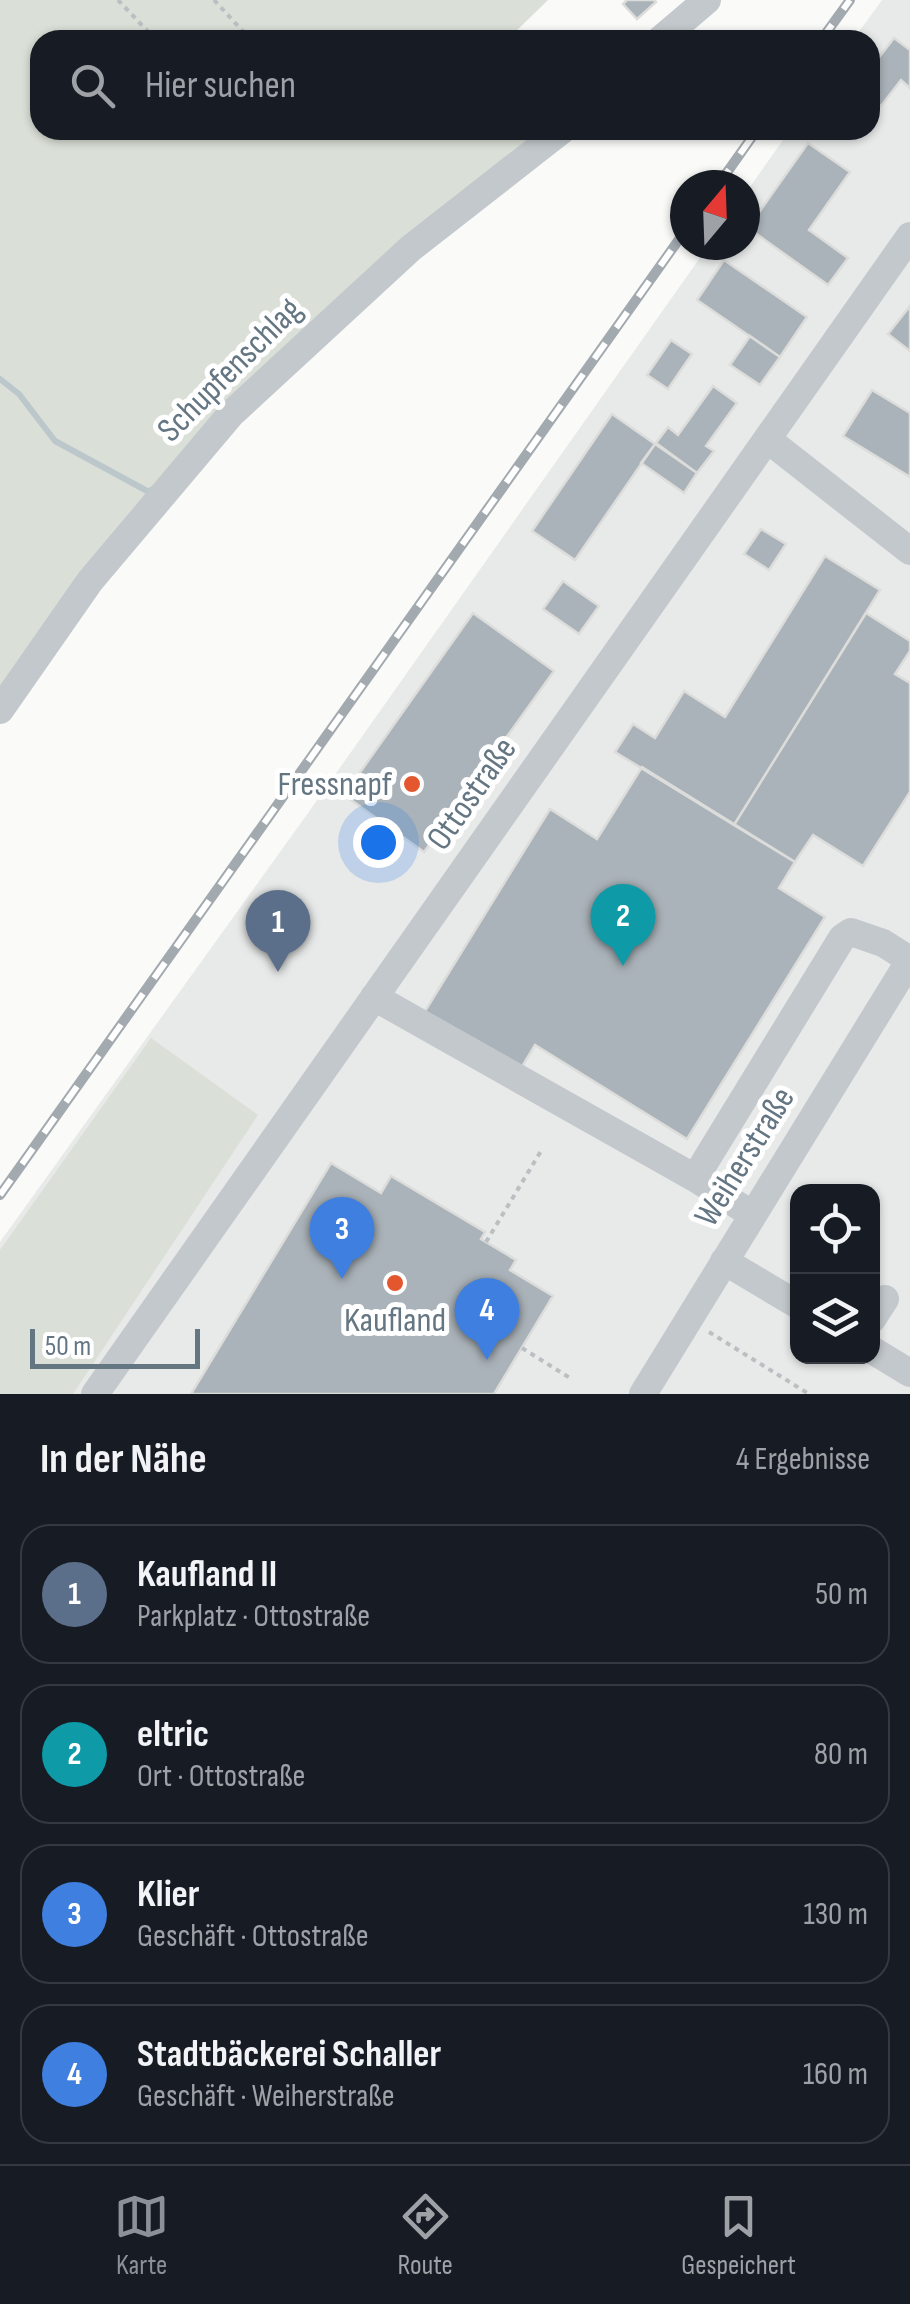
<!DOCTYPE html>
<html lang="de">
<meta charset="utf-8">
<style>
:root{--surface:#171b24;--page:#242831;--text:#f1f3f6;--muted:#9ea1a6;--line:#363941;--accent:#8c9099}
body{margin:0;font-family:"Sofia Sans Condensed",sans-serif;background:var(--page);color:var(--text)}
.controls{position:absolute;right:30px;bottom:30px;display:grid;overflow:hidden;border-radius:20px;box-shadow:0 2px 8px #0004}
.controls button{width:90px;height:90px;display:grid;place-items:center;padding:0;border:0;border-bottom:2px solid var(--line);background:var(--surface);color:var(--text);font:50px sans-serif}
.compass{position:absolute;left:670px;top:170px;width:90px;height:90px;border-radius:50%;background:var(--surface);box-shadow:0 2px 8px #0004;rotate:19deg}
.scale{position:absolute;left:30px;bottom:25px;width:170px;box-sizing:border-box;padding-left:10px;border:5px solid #657683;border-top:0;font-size:28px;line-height:35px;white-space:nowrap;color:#657683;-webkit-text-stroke:8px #fff;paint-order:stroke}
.you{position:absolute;left:378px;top:842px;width:35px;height:35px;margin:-25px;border:8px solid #fff;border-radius:50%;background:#1a73e8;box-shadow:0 0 0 15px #1a73e833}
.badge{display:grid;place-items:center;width:65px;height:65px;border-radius:50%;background:var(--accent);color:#fff;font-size:32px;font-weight:700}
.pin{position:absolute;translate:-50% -82px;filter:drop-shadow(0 2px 5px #0008)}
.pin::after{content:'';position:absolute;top:52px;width:35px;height:30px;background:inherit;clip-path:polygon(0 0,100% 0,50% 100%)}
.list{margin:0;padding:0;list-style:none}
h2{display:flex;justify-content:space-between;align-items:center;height:130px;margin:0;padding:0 40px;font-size:42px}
h2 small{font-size:32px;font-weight:400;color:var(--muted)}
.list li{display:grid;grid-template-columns:65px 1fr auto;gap:30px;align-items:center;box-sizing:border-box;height:140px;margin:0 20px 20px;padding:0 20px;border:2px solid var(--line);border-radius:30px}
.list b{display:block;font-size:38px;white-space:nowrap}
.list p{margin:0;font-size:32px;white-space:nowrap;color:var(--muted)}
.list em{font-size:32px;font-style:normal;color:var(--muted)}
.icon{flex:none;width:55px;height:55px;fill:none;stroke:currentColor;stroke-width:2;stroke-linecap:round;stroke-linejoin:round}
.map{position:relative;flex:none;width:910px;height:1394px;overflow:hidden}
.search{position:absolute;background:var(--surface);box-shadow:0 2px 8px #0004;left:30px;right:30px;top:30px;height:110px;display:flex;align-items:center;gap:25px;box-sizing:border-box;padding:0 35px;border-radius:30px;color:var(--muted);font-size:38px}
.sheet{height:770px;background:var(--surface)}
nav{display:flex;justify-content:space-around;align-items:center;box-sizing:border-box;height:140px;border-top:2px solid var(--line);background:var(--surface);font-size:28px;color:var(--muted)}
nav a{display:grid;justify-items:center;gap:5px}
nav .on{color:var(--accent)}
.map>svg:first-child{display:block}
.built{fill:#e8e9e9;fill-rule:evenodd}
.green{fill:#dadfd7}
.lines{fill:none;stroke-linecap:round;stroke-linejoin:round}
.stream{stroke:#bbc7cb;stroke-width:6}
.building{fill:#aab3b9;stroke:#dcdcda;stroke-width:2.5}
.path{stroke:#bbbfc2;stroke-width:4;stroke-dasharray:5 5;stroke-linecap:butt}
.minor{stroke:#c3c8cc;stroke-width:28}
.rail-casing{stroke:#a2aab0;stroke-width:10}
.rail{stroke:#fff;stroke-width:6;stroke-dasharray:19;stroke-linecap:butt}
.poi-dot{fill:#e4572e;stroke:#fff;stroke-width:4}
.labels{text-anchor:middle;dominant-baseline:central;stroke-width:10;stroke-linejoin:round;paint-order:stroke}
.street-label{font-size:35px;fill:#657683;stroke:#fff}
.poi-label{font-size:35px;fill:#657683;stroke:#fff;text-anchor:end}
</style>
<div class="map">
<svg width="910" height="1394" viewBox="0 0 910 1394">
<rect width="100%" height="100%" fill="#fafaf8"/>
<path class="built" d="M882,0H910V1394H0V1242L308,813L709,245H745V194L790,130H870V40H853ZM798,1192H872V1356H798Z"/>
<path class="green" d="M0,0H548L507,40H40V130H562L231,414L0,710Z
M151,1038L258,1115L73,1394H0V1250Z"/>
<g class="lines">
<path class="stream" d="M0,379L19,394L55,441L149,492L151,490"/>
</g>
<path class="building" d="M627,0H654L656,2L637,19L623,4Z
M894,38L910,50V88L901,80L881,106L870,97V69Z
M808,143L850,172L809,230L848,258L828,285L748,228Z
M724,260L807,317L780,357L697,300Z
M910,306V351L888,334Z
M750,336L780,357L760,385L730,365Z
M671,340L692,354L668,389L647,375Z
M713,386L737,403L706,446L714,451L697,473L656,443L668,427L678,435Z
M872,390L910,413V477L843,436Z
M612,414L655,444L575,560L532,531Z
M655,444L697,473L684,493L641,463Z
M761,529L786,544L769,570L744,554Z
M825,556L880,590L734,825L615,752L633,724L655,738L684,691L725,717Z
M563,581L599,606L579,634L543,609Z
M473,613L554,671L424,852L344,795Z
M866,613L910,641V651L895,674L910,683V792L863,866L813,835L795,862L734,825Z
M642,767L795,862L779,888L825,917L687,1139L535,1045L517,1075L422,1016L550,809L597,839Z
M331,1163L381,1193L391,1176L485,1232L481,1239L516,1260L510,1270L553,1296L494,1394H191Z"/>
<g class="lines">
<path class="path" d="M118,0L156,40
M214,0L251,40
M486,1242L541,1151
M709,1332L809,1394
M522,1348L570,1378"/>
<path class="minor" d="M660,40L707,0
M767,439L910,551
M0,710L90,581L231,414L411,248L562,130
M374,997L695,1178
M724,1261L798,1305
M872,1319L885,1299
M872,1350L910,1373
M95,1394L910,236
M643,1394C732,1249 821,1105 910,960L883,943L851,932L842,938L695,1178L753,1215"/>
<defs>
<path id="rail" d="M821,40L850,0
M718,185L757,130
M0,1195L685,231"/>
</defs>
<use href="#rail" class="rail-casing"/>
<use href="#rail" class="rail"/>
</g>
<g class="poi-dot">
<circle cx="412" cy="784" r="10"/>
<circle cx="395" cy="1283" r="10"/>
</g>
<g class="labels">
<g class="street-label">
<text transform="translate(230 370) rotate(-45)">Schupfenschlag</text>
<text transform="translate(472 794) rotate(-55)">Ottostraße</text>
<text transform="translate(745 1157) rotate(-58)">Weiherstraße</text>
</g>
<g class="poi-label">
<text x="392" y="784">Fressnapf</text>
<text x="395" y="1320" text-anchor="middle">Kaufland</text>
</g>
</g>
</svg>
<div class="controls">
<button><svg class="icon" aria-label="locate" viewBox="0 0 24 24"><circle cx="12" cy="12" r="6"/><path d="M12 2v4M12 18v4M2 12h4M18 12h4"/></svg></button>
<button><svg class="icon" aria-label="layers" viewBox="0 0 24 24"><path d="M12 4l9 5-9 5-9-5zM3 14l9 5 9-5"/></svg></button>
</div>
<svg class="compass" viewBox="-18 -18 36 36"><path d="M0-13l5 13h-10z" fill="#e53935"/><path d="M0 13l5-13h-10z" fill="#9ea1a6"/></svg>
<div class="scale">50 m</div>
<div class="you"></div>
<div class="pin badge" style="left:278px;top:972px;background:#5c6f8a">1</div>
<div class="pin badge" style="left:623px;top:966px;background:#0f9aa8">2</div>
<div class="pin badge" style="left:342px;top:1279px;background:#3f7fe0">3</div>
<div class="pin badge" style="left:487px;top:1360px;background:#3f7fe0">4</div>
<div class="search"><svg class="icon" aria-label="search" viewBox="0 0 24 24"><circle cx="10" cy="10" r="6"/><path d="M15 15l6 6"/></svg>Hier suchen</div>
</div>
<section class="sheet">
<h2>In der Nähe<small>4 Ergebnisse</small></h2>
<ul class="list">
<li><span class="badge" style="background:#5c6f8a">1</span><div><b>Kaufland II</b><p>Parkplatz · Ottostraße</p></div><em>50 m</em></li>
<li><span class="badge" style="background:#0f9aa8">2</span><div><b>eltric</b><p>Ort · Ottostraße</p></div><em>80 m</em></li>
<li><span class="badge" style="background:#3f7fe0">3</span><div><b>Klier</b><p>Geschäft · Ottostraße</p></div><em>130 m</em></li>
<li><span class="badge" style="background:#3f7fe0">4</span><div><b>Stadtbäckerei Schaller</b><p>Geschäft · Weiherstraße</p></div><em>160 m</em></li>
</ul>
</section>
<nav>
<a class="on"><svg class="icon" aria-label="map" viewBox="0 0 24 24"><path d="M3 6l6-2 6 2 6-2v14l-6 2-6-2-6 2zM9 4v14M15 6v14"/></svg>Karte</a>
<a><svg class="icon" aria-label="directions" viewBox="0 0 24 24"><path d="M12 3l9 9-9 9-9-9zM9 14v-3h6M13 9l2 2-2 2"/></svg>Route</a>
<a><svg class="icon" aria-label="saved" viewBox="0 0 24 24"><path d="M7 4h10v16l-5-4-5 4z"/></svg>Gespeichert</a>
</nav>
